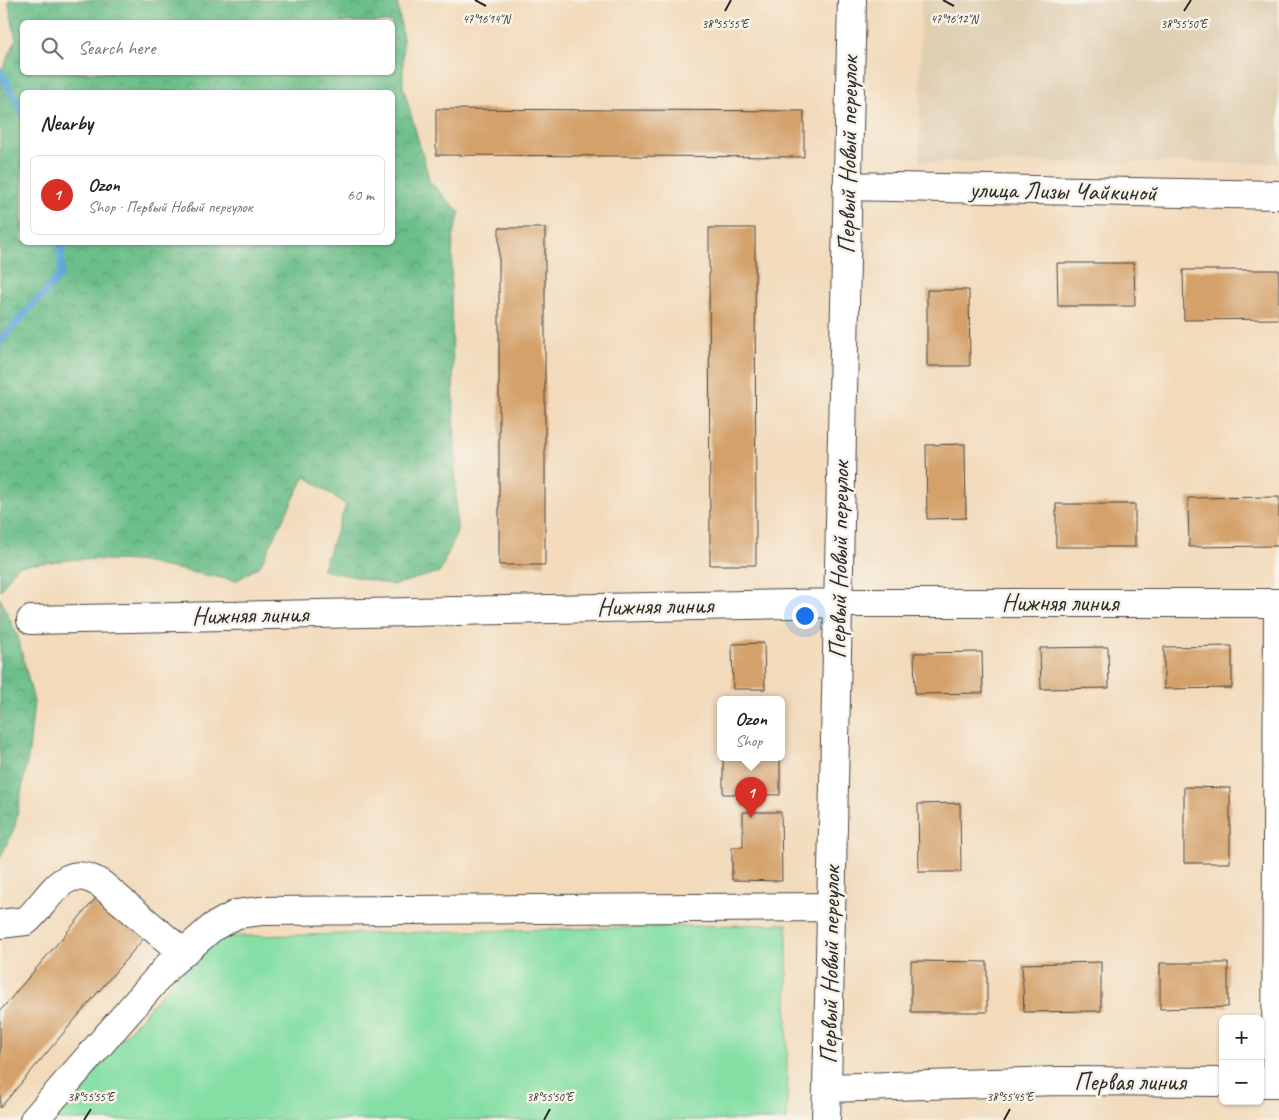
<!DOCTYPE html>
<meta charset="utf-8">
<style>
:root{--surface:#fff;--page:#f2f2f2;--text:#222;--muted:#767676;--line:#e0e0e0;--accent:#d93025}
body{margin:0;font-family:Caveat,sans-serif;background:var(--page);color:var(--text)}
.controls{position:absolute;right:15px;bottom:15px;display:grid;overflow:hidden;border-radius:8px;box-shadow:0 1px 4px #0004}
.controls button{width:45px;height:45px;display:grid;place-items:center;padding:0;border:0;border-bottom:1px solid var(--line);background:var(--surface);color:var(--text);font:25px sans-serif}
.you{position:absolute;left:804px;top:615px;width:18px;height:18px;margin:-12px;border:4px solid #fff;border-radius:50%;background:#1a73e8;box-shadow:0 0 0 8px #1a73e833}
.badge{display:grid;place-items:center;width:32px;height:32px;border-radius:50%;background:var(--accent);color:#fff;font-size:16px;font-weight:700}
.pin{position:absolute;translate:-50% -41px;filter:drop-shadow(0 1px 2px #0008)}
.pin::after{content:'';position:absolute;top:26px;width:18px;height:15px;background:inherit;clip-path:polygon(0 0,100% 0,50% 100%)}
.popup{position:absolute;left:717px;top:696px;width:68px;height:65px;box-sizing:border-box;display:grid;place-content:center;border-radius:8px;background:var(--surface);filter:drop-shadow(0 1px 4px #0005);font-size:16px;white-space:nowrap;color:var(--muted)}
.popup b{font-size:19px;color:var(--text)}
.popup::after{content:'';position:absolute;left:50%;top:100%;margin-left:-10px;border:10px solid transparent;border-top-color:var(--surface)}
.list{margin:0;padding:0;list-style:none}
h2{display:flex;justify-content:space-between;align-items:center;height:65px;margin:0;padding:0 20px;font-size:21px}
h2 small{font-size:16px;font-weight:400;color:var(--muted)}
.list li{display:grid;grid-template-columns:32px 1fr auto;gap:15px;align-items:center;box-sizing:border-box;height:80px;margin:0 10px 10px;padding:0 10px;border:1px solid var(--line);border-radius:8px}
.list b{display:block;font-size:19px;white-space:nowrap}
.list p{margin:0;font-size:16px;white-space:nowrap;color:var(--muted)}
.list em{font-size:16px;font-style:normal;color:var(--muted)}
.icon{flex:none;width:28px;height:28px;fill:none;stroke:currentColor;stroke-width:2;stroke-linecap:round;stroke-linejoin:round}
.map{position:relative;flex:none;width:1279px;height:1120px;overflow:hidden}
.search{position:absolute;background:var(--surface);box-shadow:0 1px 4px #0004;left:20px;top:20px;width:375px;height:55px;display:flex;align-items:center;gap:12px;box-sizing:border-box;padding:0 18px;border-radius:8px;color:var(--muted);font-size:19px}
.panel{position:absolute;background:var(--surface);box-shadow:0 1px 4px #0004;left:20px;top:90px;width:375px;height:155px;border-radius:8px}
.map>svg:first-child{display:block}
.built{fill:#dfceb1}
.forest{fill:url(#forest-crowns);stroke:#4c745a;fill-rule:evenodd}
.garden{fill:#85dfa5;stroke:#588568}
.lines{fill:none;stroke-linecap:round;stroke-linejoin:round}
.stream{stroke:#61a8d7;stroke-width:8}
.building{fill:#d4a16b}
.minor-casing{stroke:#494540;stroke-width:30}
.major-casing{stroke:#494540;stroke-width:30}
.minor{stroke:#fff;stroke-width:28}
.major{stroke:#fff;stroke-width:28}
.ticks{fill:none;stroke:#2b2b2b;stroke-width:2}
.labels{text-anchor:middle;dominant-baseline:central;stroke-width:5;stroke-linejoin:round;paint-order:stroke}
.street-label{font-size:25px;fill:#2b2b2b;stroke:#f7f3e8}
.ticks-label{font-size:12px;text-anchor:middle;fill:#2b2b2b;stroke:#f7f3e8;stroke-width:5;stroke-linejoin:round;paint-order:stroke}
</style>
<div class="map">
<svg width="1279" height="1120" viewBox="0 0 1279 1120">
<defs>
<pattern id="forest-crowns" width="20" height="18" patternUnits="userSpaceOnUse" patternTransform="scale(1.25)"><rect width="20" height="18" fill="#6cbe8a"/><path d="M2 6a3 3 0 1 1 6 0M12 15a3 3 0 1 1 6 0" fill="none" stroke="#599b71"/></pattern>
</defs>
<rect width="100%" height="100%" fill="#f7f3e8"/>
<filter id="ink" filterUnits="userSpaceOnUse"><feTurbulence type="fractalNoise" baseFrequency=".02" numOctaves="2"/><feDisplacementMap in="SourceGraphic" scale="10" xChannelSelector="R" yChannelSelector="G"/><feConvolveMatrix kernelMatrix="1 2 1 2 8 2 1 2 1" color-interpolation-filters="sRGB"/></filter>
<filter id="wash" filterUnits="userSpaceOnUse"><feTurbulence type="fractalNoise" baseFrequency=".0096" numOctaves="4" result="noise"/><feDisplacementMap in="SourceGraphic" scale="20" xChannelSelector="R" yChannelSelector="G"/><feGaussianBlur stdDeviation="1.12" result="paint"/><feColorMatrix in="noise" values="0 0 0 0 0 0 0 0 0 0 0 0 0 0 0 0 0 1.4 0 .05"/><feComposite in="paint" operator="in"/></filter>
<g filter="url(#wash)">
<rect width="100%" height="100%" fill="#f2daba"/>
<path class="built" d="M921,0H1279V163L920,162Z"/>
<path class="forest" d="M8,0H397L403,39V86L429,178L428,180L460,212L453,237L451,286L457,532L440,572L393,585L322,570L346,505L305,476L260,566L236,581L136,561L79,559L17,566L0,591V74L16,40ZM22,22H392V72H22ZM22,92H392V242H22Z
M0,598L18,637L34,702L29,752L15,826L0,859Z"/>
<path class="garden" d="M787,924V1120H50L212,937Z"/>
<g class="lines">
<path class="stream" d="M0,71L22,111
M0,341L61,274V242"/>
</g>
<g id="blocks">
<path class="building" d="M436,109L804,111V157L436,155Z
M499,228H545V565H499Z
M709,228H755L756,565H710Z
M1057,263H1134L1135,306H1058Z
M1183,270H1279V319L1184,320Z
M927,290H969L970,366H927Z
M965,444L966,518L927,519L926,445Z
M1279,497V546L1189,547L1188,498Z
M1056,504H1135V547H1056Z
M764,643L765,689H733L732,644Z
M1232,646V688L1164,689V647Z
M1108,647L1109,688L1041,689L1040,648Z
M982,652L983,693L915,694L914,653Z
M723,757H780V795L723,794Z
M1184,787L1230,788V863H1184Z
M960,803L961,872H919L918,804Z
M743,812H781L782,881L732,880V847H743Z
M96,898L144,938L0,1108V1011Z
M911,961L987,962V1012H911Z
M1101,962V1011L1024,1012L1022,964Z
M1160,963H1228V1007L1160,1009Z"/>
</g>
</g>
<g filter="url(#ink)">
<use href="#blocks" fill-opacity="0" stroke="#494540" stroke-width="1"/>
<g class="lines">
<defs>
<path id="minor" d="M847,186L1279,195
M31,620L838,603H1279
M0,924L26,921C50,901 62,859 101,884L182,952
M1276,1083L1278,603
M827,1088L852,0
M34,1120L169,965L213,927L237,914L261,911L831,907"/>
<path id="major" d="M1260,1083H1279
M826,1120L827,1088L1059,1081L1223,1082"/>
</defs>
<use href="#minor" class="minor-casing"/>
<use href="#major" class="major-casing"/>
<use href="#minor" class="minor"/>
<use href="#major" class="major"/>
</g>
</g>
<path class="ticks" d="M475,0L486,6M943,0L954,6M725,11L731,0M1184,11L1191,0M84,1120L91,1109M544,1120L550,1109M1004,1120L1010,1109"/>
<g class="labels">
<g class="street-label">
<text transform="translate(848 155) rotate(-89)">Первый Новый переулок</text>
<text transform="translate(1063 191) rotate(1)">улица Лизы Чайкиной</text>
<text transform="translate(839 560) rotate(-89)">Первый Новый переулок</text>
<text x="1060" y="603">Нижняя линия</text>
<text transform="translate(655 606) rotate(-1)">Нижняя линия</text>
<text transform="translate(250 615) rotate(-1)">Нижняя линия</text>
<text transform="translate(830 965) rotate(-89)">Первый Новый переулок</text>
<text x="1130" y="1082">Первая линия</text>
</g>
</g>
<g class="ticks-label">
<text x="486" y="23">47°16'14"N</text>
<text x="954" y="23">47°16'12"N</text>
<text x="725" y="28">38°55'55"E</text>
<text x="1184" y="28">38°55'50"E</text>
<text x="91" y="1101">38°55'55"E</text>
<text x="550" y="1101">38°55'50"E</text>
<text x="1010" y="1101">38°55'45"E</text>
</g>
</svg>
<div class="controls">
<button>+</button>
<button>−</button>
</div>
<div class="you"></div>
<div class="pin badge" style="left:751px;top:818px">1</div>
<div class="popup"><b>Ozon</b>Shop</div>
<div class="search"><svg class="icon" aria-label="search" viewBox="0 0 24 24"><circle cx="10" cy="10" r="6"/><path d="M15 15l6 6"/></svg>Search here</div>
<section class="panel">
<h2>Nearby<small></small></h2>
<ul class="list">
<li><span class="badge">1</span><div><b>Ozon</b><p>Shop · Первый Новый переулок</p></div><em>60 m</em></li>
</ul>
</section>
</div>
